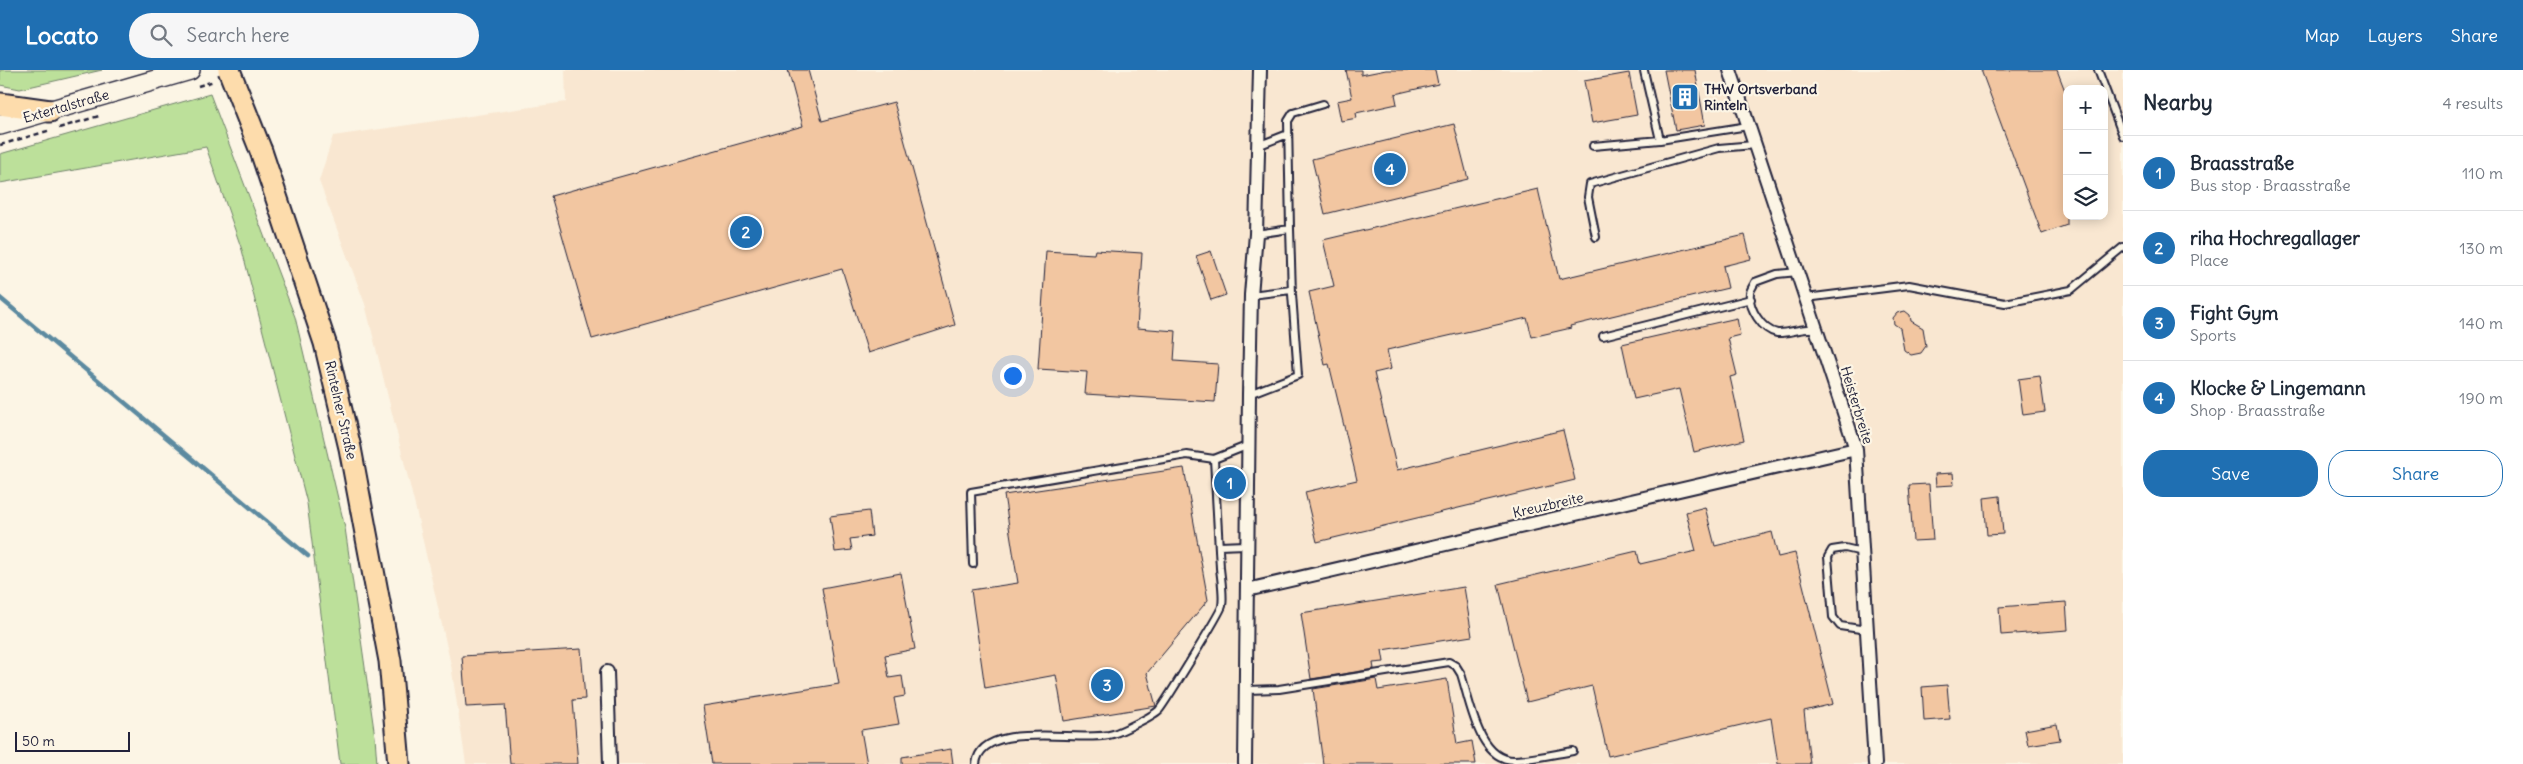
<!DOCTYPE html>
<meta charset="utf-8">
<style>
:root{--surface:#fff;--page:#f6f6f7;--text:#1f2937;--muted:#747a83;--line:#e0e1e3;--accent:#1f6fb2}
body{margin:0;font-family:Delius,sans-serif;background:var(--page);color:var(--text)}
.controls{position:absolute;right:15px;top:15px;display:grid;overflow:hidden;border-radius:10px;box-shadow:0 2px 12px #0003}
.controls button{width:45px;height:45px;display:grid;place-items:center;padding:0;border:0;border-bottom:1px solid var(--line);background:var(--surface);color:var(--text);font:25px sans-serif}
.scale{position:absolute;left:15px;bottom:12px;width:115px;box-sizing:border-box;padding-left:5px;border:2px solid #22223b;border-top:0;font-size:14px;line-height:18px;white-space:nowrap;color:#22223b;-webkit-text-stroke:4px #fcf5e5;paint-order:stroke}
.you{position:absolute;left:1012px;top:305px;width:18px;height:18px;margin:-12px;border:4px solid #fff;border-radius:50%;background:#1a73e8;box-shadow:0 0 0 8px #1a73e833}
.badge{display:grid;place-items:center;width:32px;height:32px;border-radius:50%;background:var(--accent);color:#fff;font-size:16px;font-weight:700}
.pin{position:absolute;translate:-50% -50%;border:2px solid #fff;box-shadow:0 1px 5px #0006}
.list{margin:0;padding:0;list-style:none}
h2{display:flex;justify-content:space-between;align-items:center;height:65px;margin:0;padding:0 20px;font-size:21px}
h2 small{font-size:16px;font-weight:400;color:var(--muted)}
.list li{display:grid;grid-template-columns:32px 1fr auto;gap:15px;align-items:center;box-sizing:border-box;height:75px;padding:0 20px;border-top:1px solid var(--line)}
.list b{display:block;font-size:19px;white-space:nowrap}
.list p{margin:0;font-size:16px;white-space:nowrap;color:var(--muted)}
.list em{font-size:16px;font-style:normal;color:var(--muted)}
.actions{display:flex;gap:10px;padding:15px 20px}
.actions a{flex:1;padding:11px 0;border:1px solid var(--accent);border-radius:20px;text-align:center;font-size:18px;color:var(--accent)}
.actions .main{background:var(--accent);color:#fff}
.icon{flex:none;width:28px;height:28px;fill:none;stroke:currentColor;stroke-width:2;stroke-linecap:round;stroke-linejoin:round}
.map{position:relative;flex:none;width:2123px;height:694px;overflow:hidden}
header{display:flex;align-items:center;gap:30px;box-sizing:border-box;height:70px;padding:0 25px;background:var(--accent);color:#fff}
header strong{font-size:24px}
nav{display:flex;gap:28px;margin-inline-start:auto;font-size:18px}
.search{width:350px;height:45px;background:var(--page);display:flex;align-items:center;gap:12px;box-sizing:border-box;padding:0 18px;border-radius:28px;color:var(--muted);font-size:19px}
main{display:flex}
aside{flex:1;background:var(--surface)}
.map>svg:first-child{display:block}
.built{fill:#f9e7d1;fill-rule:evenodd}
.green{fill:#bce09a;stroke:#6f816a}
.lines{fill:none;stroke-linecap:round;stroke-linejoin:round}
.stream{stroke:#5c8aa0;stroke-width:4.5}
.building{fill:#f2c6a1;stroke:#22223b}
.lane-casing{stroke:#22223b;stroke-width:10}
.street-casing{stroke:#22223b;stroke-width:16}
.secondary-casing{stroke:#22223b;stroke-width:22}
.primary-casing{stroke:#22223b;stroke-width:25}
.path{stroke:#22223b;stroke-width:2.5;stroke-dasharray:5 4;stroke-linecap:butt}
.lane{stroke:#fcf5e5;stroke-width:6}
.street{stroke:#fcf5e5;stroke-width:12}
.secondary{stroke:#fcf5e5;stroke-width:19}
.primary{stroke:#fddcac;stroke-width:21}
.primary-bridge-casing{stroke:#22223b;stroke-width:25;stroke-linecap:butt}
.primary-bridge{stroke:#fddcac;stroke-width:21}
.labels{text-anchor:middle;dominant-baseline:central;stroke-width:4.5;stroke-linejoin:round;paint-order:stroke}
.poi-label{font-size:14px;font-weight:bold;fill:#22223b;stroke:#fcf5e5;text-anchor:start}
.street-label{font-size:14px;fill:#22223b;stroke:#fcf5e5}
</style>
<header>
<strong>Locato</strong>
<div class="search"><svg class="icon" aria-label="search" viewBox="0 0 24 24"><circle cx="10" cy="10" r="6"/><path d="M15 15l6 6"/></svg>Search here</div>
<nav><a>Map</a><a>Layers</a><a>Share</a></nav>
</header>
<main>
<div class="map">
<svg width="2123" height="694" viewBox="0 0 2123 694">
<rect width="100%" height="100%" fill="#fcf5e5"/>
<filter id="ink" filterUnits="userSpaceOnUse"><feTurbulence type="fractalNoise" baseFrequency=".02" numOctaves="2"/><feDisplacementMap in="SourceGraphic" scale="10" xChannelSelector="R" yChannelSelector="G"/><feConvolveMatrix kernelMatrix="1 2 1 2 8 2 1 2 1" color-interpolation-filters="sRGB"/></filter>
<g filter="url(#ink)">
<path class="built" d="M565,0H2123V694H466L451,595L416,440L365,234L319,111L333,66L566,32ZM2067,19H2104V146H2067Z"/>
<path class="green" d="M0,0H102L20,19L0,15Z
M210,24L295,247L345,458L375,667L377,694H340L307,433L242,180L206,77L0,113V84Z"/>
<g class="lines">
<path class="stream" d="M0,228L308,486"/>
</g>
<path class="building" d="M788,0H808L822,51L894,32L955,255L868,283L842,199L592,269L551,126L803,56Z
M1346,0H1361V5L1386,0H1435L1438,14L1395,24L1397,34L1356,43L1357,48L1341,51L1337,31L1352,28Z
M1664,0H1695L1705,55L1676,60Z
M1981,0H2057L2067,26V155L2042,164Z
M1629,3L1637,45L1592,53L1584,11Z
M1454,54L1468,109L1325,144L1312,89Z
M1538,119L1559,209L1745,165L1751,189L1723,196L1728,218L1570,256L1571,258L1532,267L1527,248L1387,280L1391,299L1374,303L1397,400L1563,360L1575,410L1317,472L1305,422L1357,410L1329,294L1325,295L1309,222L1334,216L1323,170Z
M1095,180L1142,183L1137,258L1176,261L1174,291L1218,294L1215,332L1085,324L1087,302L1038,299L1046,181L1094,184Z
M1211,181L1226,225L1211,230L1196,186Z
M1905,241L1910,245L1911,251L1923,258L1926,276L1921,283L1911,285L1904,280L1900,258L1894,254L1893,248L1897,243Z
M1737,248L1740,265L1728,268L1737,305L1730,307L1744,370L1694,382L1679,319L1634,329L1622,274Z
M2040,306L2045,342L2023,345L2018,309Z
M1184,398L1208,530L1147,603L1156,636L1064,651L1056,605L985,618L971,520L1018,513L1004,425Z
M1953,403L1954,415L1936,416L1935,404Z
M1929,414L1933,470L1913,471L1909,415Z
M2000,426L2003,464L1987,465L1984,428Z
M1705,437L1715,476L1772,462L1778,487L1795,483L1833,634L1804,641L1810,694H1778L1771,648L1608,686L1592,616L1527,632L1498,514L1637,481L1640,494L1696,481L1686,442Z
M869,441L872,466L850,469L852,480L835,482L830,446Z
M901,503L915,579L885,585L889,608L902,606L905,626L894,628L899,654L861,660L867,694H712L703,636L839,614L822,518Z
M1464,517L1472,566L1382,580L1384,592L1373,593L1374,599L1311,609L1301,543Z
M2066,532L2068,560L2001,565L1999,537Z
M581,579L585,629L573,630L578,694H510L505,635L466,637L462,586Z
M1376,609L1378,620L1447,609L1457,674L1472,671L1476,694H1323L1313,619Z
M1947,615L1950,649L1924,651L1922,617Z
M2057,654L2060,670L2028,675L2025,660Z
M951,679L953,694H902V687Z"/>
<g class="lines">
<defs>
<path id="lane" d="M2098,0L2123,66
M1644,1L1660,70
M1260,75L1288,64
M1593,76L1660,70L1748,56
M1290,159L1288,51L1293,43L1323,34
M1596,167L1588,127L1590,114L1719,78L1754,75
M1798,202L1777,204L1755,212C1754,215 1750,220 1750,223C1748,238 1762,260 1777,263C1789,264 1802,257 1817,259
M1251,225L1291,220
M1806,228L1909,215L2005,233L2071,220L2123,177
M1603,266L1751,229
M1249,324L1298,305L1292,224L1290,159L1256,164
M1219,476L1246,475
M1862,482L1845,478L1832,480L1828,487L1833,547L1840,556L1867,560
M973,494L971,422L1187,385L1214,389
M1247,620L1279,619L1449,592L1456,596L1461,604C1470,631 1478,691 1515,690C1534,689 1555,684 1573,681
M976,694C981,648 1082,674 1113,664C1122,661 1153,646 1159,640C1165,633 1221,542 1222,536C1224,525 1221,509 1220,498C1218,462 1216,425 1214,389L1249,375"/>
<path id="street" d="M1730,0L1856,379L1875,694
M1247,520L1856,379
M607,602L610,694
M1245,694L1249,324L1251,225L1256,164L1260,0"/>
<path id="secondary" d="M0,55L190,0"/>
<path id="primary" d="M0,34L50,41
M261,81L325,273L350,378L390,591L399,694"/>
</defs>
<use href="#lane" class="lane-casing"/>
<use href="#street" class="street-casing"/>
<use href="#secondary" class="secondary-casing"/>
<use href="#primary" class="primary-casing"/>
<path class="path" d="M198,16L214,11
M59,58L99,46
M0,75L51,60"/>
<use href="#lane" class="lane"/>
<use href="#street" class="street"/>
<use href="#secondary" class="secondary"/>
<use href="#primary" class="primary"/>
<defs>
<path id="primary-bridge" d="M229,0L261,81"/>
</defs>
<use href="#primary-bridge" class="primary-bridge-casing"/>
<use href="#primary-bridge" class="primary-bridge"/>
</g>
</g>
<defs>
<symbol id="building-square" viewBox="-11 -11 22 22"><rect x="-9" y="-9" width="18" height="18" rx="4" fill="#1f6fb2" stroke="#fcf5e5"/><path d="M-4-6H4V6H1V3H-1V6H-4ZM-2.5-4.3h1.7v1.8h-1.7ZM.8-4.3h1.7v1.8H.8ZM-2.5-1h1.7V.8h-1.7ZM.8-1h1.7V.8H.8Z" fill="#fff"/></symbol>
</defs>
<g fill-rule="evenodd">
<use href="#building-square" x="1669" y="11" width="32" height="32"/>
</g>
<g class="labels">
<g class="poi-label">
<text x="1704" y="19">THW Ortsverband<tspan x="1704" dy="16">Rinteln</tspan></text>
</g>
<g class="street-label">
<text transform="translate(66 36) rotate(-16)">Extertalstraße</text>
<text transform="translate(1857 335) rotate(73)">Heisterbreite</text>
<text transform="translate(341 340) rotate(77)">Rintelner Straße</text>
<text transform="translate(1548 435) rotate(-13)">Kreuzbreite</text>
</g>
</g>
</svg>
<div class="controls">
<button>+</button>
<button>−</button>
<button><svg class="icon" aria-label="layers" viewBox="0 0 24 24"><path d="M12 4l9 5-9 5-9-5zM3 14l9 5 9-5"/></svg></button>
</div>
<div class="scale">50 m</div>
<div class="you"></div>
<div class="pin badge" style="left:1230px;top:413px">1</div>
<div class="pin badge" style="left:746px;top:162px">2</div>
<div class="pin badge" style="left:1107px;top:615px">3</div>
<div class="pin badge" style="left:1390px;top:99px">4</div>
</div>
<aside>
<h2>Nearby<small>4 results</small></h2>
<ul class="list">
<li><span class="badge">1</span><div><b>Braasstraße</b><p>Bus stop · Braasstraße</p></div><em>110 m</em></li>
<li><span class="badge">2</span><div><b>riha Hochregallager</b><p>Place</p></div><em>130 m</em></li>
<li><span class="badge">3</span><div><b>Fight Gym</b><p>Sports</p></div><em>140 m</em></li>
<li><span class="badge">4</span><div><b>Klocke &amp; Lingemann</b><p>Shop · Braasstraße</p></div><em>190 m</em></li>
</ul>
<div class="actions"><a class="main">Save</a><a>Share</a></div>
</aside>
</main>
